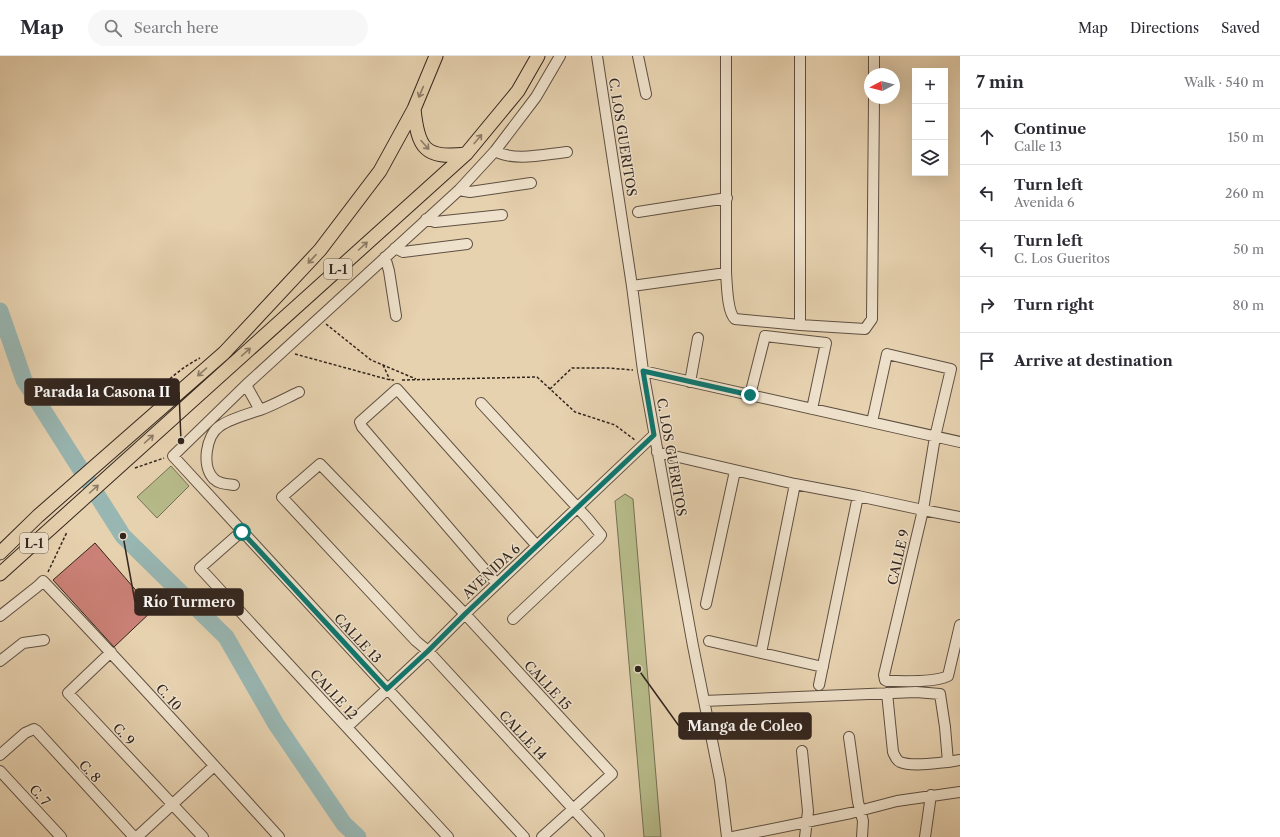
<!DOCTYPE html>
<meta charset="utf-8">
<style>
:root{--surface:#fff;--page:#f7f7f7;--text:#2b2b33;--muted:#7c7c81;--line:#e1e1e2}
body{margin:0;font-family:"Libre Caslon Text",serif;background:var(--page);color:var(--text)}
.controls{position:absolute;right:12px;top:12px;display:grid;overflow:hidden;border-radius:0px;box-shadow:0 4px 16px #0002}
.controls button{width:36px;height:36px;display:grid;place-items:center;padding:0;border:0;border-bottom:1px solid var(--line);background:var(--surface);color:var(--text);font:20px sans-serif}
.compass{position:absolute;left:864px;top:12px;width:36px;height:36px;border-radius:50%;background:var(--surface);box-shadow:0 4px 16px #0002;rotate:263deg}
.stop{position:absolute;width:12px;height:12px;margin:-9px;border:3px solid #0f766e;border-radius:50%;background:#fff}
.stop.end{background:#0f766e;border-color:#fff;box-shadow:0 1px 4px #0008}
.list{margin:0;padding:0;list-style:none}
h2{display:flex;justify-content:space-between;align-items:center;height:52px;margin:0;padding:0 16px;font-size:17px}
h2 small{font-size:13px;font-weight:400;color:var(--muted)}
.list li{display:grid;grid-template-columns:26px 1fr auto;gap:12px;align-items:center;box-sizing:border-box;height:56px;padding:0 16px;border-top:1px solid var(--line)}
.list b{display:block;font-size:15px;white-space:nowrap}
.list p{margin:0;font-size:13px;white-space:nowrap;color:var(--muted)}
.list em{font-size:13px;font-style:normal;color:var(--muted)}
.icon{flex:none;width:22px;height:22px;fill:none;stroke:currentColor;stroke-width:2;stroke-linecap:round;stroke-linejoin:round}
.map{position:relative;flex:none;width:960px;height:781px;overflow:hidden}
header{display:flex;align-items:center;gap:24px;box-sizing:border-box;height:56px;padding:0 20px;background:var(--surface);border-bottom:1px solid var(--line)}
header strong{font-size:19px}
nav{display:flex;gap:22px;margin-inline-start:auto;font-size:14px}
.search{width:280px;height:36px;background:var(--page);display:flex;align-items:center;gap:10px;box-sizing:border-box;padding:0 14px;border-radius:22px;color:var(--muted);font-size:15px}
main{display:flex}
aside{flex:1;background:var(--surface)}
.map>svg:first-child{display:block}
.green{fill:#b7bb8a;stroke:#747054}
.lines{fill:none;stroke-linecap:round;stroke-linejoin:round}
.river{stroke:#98b6b2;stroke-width:17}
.building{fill:#cb8177;stroke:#32251e}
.minor-casing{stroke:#5f5042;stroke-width:12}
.major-casing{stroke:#32251e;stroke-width:15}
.path{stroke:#32251e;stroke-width:1.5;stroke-dasharray:3 2;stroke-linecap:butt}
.minor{stroke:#efe2cc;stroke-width:10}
.major{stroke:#e7d2b0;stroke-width:13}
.oneway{stroke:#8c7c67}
.route{stroke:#0f766e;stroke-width:5}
.labels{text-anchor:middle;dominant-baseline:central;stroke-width:3;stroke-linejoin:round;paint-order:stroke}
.shield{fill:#efe2cc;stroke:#6b5e52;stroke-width:1}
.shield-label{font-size:12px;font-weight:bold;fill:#32251e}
.street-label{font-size:13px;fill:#32251e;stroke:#efe2cc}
.leader{fill:none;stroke:#32251e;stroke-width:1.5}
.callout-dot{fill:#32251e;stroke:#efe2cc;stroke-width:1.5}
.callout{fill:#32251e;stroke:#32251e;stroke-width:1.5}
.callout-label{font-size:14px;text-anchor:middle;font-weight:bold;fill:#fff}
</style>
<header>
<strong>Map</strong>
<div class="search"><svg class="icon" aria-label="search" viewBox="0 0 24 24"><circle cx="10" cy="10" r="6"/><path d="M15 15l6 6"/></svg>Search here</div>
<nav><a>Map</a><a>Directions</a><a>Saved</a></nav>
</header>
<main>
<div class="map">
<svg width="960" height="781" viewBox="0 0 960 781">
<rect width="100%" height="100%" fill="#e7d2b0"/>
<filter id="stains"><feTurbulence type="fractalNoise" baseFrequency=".005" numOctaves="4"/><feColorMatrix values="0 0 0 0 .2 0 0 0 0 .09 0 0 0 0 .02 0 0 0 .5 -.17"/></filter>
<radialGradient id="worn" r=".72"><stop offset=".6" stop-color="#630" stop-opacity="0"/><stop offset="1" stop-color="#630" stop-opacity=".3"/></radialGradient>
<path class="green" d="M171,410L189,430L157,462L137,441Z
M625,438L633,443L661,781H644L615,445Z"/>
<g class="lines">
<path class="river" d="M0,255L24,324L123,480L226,581L276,668L344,768L358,781"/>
</g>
<path class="building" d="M95,487L153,554L114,591L53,524Z"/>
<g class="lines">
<defs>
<path id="minor" d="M597,0L632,230L643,315L693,590L720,724L727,781
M638,0L646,38
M726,0V217C727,228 727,256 735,263L800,269L865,273L872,263L874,42
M800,0V269
M874,18V0
M495,95C514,106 546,98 567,96
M459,134L470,136L531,127
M638,156L727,142
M426,163L435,166L502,159
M395,192L403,196L467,188
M385,201L389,215L396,260
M632,230L726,217
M643,315L960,386
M690,326L698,282
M246,329L260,354
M750,339L765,280L826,287L812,353
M481,347L588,463L601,479L599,482L513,563
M872,366L887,298L951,313L935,381L923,454L884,619L885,624L887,625C903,625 934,627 948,620L960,569
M657,396L795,428L858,440L923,454L960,461
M234,429C227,428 219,428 214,423C201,411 206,379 220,370C230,363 248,358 260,354C274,349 286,342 299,336
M242,475L200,512L448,781
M497,528L362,371L360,366L397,333L537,490
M706,548L735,415
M0,560L38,530L43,525C124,609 201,695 279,781
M709,585L823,611
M111,596L68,637L203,781
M761,597L795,428
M0,605L23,587L44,584
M819,629L858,440
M887,637L893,696C895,700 896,704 900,706C912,711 935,707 948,706
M704,645L916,636L940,638L945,671L948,706L960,704
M347,671L428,595L465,558L654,379
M849,681L858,746L863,765L862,781
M802,695L808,755L805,781
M0,699L25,677L34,673L37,675L134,781
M0,715L61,781
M137,781L214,710
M524,781L173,400L246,329L459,134L495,95L536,41L560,0
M542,781L612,718L465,558L320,408L282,441L416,585L428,595L599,781
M733,781L851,757L897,745L960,736
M925,781L931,739"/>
<path id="major" d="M414,53C418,93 425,103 466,98
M0,497L38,460L224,297L320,194L380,115L414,53L436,0
M0,518L466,98L518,35L538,0"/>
</defs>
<use href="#minor" class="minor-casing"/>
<use href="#major" class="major-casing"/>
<path class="path" d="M326,268L371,304L416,323
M295,298L390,324H394
M383,309L390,324
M402,324L537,321L575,356L615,369L635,384
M550,333L572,312H608L633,314
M154,342C163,326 183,311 200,302
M135,412L164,402
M48,516L67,476"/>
<use href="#minor" class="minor"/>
<use href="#major" class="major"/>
</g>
<defs><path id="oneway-shaft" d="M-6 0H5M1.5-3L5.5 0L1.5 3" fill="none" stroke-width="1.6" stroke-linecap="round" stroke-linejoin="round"/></defs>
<g class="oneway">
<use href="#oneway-shaft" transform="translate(421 36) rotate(113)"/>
<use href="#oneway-shaft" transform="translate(478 83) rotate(-50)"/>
<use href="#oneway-shaft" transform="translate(425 89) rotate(48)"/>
<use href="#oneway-shaft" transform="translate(363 190) rotate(-42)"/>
<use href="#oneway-shaft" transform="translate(312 203) rotate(133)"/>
<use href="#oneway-shaft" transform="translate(246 296) rotate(-42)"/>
<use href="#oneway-shaft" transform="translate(202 316) rotate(139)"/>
<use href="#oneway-shaft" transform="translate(149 383) rotate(-42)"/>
<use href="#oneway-shaft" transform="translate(94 433) rotate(-42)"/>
</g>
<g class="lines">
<path class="route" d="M242,476L387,633L428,595L465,558L654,379L643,315L750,339"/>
</g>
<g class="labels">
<g class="shield">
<rect x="324" y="203" width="28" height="20" rx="3"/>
<rect x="20" y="477" width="28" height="20" rx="3"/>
</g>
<g class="shield-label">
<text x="338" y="213">L-1</text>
<text x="34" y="487">L-1</text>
</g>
<g class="street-label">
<text transform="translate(623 81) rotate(81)">C. LOS GUERITOS</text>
<text transform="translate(672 401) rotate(80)">C. LOS GUERITOS</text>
<text transform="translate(898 501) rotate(-77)">CALLE 9</text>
<text transform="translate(491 515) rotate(-43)">AVENIDA 6</text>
<text transform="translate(358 582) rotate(47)">CALLE 13</text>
<text transform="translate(548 629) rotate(47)">CALLE 15</text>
<text transform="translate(334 638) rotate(47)">CALLE 12</text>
<text transform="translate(169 641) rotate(48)">C. 10</text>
<text transform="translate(124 678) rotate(47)">C. 9</text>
<text transform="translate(523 679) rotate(47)">CALLE 14</text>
<text transform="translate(90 715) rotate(47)">C. 8</text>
<text transform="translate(40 739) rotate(47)">C. 7</text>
</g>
</g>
<path class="leader" d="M181 385L179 336M123 480L135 546M638 613L679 670"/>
<g class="callout-dot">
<circle cx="181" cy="385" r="4"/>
<circle cx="123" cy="480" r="4"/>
<circle cx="638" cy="613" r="4"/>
</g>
<g class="callout">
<rect x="25" y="323" width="154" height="26" rx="4"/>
<rect x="135" y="533" width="108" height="26" rx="4"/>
<rect x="679" y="657" width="132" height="26" rx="4"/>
</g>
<g class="callout-label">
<text x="102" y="341">Parada la Casona II</text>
<text x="189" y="551">Río Turmero</text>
<text x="745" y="675">Manga de Coleo</text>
</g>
<rect width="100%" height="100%" filter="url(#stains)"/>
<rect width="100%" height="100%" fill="url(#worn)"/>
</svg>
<div class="controls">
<button>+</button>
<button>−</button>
<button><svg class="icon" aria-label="layers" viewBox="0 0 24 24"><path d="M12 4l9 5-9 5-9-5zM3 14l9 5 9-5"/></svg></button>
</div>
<svg class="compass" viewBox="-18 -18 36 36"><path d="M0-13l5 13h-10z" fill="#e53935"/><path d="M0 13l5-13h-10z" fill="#7c7c81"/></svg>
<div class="stop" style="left:242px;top:476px"></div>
<div class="stop end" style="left:750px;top:339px"></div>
</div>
<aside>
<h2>7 min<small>Walk · 540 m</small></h2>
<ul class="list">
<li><svg class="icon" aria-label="ahead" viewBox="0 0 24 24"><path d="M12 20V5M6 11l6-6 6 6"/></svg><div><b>Continue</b><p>Calle 13</p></div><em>150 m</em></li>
<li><svg class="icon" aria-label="left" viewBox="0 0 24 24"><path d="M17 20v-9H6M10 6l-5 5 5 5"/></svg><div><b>Turn left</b><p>Avenida 6</p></div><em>260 m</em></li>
<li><svg class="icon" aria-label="left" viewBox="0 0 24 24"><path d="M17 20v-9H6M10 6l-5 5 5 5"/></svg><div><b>Turn left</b><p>C. Los Gueritos</p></div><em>50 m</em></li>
<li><svg class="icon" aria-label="right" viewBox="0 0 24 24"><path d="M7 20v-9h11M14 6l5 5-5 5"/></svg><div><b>Turn right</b></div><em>80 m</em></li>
<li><svg class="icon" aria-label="arrive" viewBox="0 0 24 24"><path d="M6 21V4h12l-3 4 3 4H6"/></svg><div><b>Arrive at destination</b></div></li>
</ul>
</aside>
</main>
